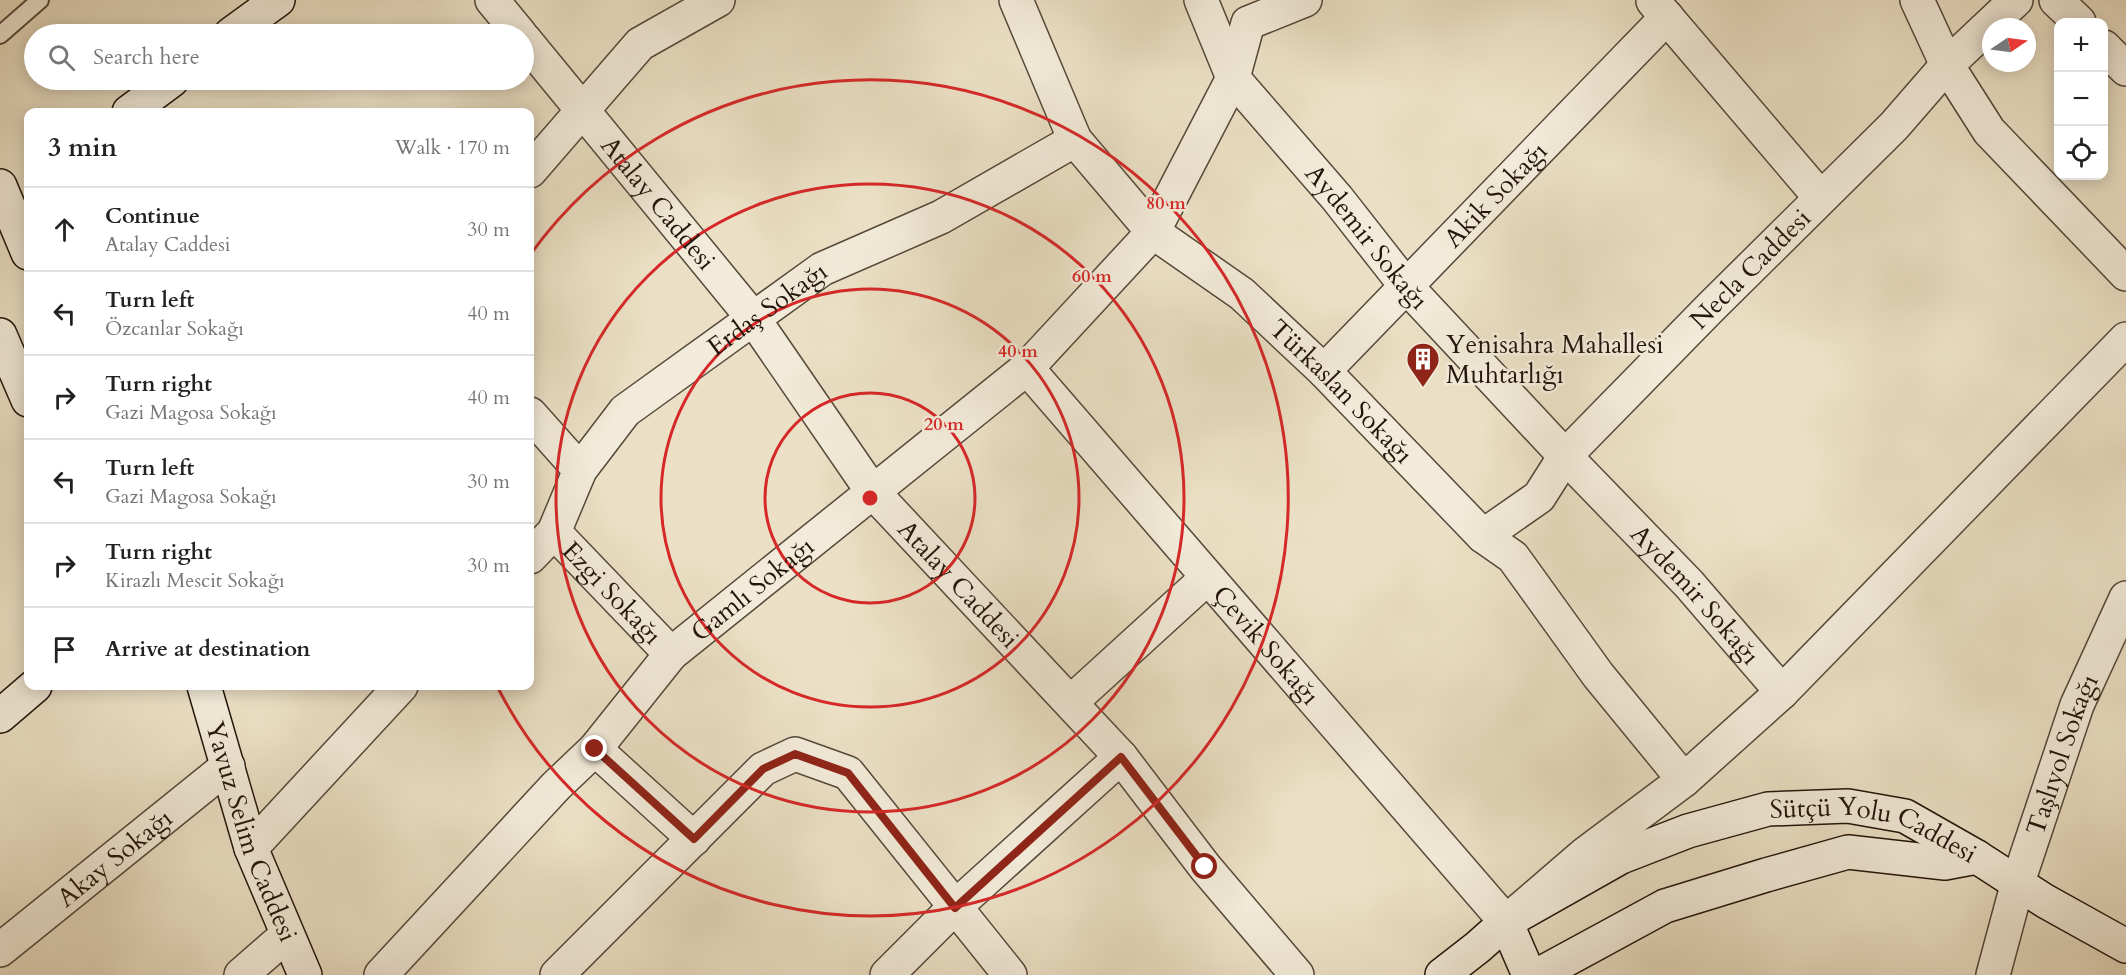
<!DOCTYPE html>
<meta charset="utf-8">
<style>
:root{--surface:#fff;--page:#f2f2f2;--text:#222;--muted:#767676;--line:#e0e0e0}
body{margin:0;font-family:Cardo,serif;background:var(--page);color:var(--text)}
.controls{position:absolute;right:18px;top:18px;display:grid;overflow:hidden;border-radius:12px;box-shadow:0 3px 15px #0003}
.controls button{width:54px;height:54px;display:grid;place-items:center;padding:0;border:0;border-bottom:2px solid var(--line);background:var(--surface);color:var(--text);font:30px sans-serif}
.compass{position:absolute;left:1982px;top:18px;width:54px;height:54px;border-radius:50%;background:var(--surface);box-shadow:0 3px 15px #0003;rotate:77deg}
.stop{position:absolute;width:18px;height:18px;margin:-14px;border:4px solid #8f2418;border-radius:50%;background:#fff}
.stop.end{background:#8f2418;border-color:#fff;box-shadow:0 2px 6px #0008}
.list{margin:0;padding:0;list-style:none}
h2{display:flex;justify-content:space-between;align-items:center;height:78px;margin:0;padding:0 24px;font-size:26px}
h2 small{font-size:20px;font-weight:400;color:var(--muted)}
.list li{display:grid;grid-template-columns:39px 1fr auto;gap:18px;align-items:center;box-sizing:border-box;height:84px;padding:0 24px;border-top:2px solid var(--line)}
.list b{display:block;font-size:22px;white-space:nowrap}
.list p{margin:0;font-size:20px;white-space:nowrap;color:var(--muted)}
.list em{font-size:20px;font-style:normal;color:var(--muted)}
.icon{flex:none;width:33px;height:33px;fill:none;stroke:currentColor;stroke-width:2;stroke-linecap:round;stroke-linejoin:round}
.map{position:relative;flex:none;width:2126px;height:975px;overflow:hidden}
.search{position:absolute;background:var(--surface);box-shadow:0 3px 15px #0003;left:24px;top:24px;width:510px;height:66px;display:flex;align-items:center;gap:15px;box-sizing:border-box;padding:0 21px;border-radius:33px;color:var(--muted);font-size:22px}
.panel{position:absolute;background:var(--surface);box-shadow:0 3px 15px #0003;left:24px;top:108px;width:510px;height:582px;border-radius:12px}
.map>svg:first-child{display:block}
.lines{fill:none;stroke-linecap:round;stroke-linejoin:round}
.lane-casing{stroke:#55483a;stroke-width:20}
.street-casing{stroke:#55483a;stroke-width:36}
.secondary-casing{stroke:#23150c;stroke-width:36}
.lane{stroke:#f2ebd9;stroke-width:16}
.street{stroke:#f2ebd9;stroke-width:33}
.secondary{stroke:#f2ebd9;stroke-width:33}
.route{stroke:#8f2418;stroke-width:8}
.ring{fill:none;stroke:#d62828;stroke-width:3}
.labels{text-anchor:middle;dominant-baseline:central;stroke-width:5;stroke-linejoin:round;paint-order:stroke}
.street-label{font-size:26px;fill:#23150c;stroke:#f2ebd9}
.poi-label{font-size:26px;fill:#23150c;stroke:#f2ebd9;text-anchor:start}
.centre{fill:#d62828;stroke:#f2ebd9;stroke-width:3}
.ring-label{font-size:18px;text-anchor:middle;font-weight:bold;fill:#d62828;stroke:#f2ebd9;stroke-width:5;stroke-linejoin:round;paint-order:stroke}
</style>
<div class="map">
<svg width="2126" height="975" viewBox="0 0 2126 975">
<rect width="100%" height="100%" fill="#ebe0c5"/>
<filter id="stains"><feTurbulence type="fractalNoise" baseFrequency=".00333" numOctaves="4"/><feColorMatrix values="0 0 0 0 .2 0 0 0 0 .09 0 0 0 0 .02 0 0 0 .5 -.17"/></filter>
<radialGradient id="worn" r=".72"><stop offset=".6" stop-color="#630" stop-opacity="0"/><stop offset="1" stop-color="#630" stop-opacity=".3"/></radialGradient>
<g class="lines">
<defs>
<path id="lane" d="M0,35L40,0"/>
<g id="street">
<path d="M492,0L520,34"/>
<path id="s1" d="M1016,0L1075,140L1153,232L1242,294L1324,371L1483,536L1513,557L1598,675L1684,780"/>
<path id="s2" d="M1201,0L1233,78L1337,198L1406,286L1565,456L1689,584L1782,692"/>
<path d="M1917,0L1947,65L1989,131L2126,274"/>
<path d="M2056,0L2079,22"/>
<path d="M1653,1L1820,197"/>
<path id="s3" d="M524,39L753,318L872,491L1121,757L1205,867L1297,975"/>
<path d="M2104,47L2126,69"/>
<path d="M530,171L640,44L718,0"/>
<path id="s4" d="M1027,368L1506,922L1585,854L1684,780L1782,692L2126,339"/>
<path id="s5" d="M1324,371L1667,17"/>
<path d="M530,414L580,470"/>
<path id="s6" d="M554,532L671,654"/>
<path id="s7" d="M1483,536L1539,497L1565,456L1711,307L1894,126L1947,65L2016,0"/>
<path id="s8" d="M530,557L554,532L580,470L625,411L822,269L941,217L1075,140"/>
<path d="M1071,702L1207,578"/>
<path d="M595,749L694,839"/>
<path d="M251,848L401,686"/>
<path id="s9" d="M0,950L228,766"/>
<path d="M241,975L287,935"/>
<path id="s10" d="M381,975L556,786L595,749L671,654L1027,368L1153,232L1233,78L1248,23L1305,0"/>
<path d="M557,975L763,769L795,754L848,773L1010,975"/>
<path d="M887,975L955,907L1121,757"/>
<path id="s11" d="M1993,975L2018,882L2077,705L2126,598"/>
</g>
<g id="secondary">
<path d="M231,34L278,0"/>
<path d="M129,112L172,80"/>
<path d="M0,186L28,253"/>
<path d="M0,335L28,400"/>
<path id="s12" d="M204,686L251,848L305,975"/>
<path d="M0,716L35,686"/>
<path d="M1506,922L1529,975"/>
<path id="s13" d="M1442,975L1478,947L1506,922L1621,857L1688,831L1768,809L1848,806L1905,816L1977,857L2045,901L2126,946"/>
<path d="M1538,975L1665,906L1766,875L1848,852L1945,863L1977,857"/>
</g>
</defs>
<use href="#lane" class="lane-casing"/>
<use href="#street" class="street-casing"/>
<use href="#secondary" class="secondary-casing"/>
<use href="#lane" class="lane"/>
<use href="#street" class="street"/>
<use href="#secondary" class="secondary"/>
</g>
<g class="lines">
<path class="route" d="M595,749L694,839L763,769L795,754L848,773L955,908L1121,757L1205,867"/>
</g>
<g class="ring">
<circle cx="870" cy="498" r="105"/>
<circle cx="870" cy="498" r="209"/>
<circle cx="870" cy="498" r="314"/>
<path d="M530 255A418 418 0 1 1 498 688"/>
</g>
<defs>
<symbol id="building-pin" viewBox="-11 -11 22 30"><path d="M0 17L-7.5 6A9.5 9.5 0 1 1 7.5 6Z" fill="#8f2418" stroke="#f2ebd9"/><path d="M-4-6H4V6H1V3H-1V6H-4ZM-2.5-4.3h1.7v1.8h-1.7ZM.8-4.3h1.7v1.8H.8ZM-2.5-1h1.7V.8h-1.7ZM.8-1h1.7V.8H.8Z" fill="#fff"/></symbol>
</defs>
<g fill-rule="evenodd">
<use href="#building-pin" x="1404" y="340" width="38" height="52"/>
</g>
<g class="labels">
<g class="street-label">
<text stroke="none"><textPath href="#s5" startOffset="246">Akik Sokağı</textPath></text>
<text stroke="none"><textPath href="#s3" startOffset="212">Atalay Caddesi</textPath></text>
<text stroke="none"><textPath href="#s2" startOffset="292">Aydemir Sokağı</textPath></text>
<text stroke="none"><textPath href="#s7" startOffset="380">Necla Caddesi</textPath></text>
<text stroke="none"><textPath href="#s8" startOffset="351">Erdaş Sokağı</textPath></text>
<text stroke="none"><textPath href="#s1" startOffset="520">Türkaslan Sokağı</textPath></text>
<text stroke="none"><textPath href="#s3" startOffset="698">Atalay Caddesi</textPath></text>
<text stroke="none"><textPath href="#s10" startOffset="537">Gamlı Sokağı</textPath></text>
<text stroke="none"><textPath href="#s6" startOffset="84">Ezgi Sokağı</textPath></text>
<text stroke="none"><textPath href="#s2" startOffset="778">Aydemir Sokağı</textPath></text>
<text stroke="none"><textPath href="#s4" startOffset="366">Çevik Sokağı</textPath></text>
<text stroke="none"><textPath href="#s11" startOffset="231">Taşlıyol Sokağı</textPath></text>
<text stroke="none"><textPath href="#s12" startOffset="153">Yavuz Selim Caddesi</textPath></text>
<text stroke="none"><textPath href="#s13" startOffset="480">Sütçü Yolu Caddesi</textPath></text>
<text stroke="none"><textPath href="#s9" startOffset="147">Akay Sokağı</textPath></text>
</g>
<g class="poi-label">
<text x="1446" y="344">Yenisahra Mahallesi<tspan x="1446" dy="30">Muhtarlığı</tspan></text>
</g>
</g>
<circle cx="870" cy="498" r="9" class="centre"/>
<g class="ring-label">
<text x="1166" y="209">80 m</text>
<text x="1092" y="282">60 m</text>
<text x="1018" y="357">40 m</text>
<text x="944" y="430">20 m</text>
</g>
<rect width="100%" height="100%" filter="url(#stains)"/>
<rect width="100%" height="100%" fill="url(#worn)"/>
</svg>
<div class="controls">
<button>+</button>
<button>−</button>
<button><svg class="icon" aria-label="locate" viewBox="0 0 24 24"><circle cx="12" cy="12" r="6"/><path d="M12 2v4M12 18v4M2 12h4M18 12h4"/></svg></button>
</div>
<svg class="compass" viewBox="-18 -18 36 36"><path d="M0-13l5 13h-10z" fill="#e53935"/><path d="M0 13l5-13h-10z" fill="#767676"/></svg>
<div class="stop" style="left:1205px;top:867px"></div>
<div class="stop end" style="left:595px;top:749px"></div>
<div class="search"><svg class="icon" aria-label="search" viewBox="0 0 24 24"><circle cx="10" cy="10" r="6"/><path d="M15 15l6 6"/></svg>Search here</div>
<section class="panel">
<h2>3 min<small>Walk · 170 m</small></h2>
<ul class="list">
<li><svg class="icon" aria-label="ahead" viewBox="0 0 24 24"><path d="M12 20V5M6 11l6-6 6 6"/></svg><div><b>Continue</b><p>Atalay Caddesi</p></div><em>30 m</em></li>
<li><svg class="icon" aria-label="left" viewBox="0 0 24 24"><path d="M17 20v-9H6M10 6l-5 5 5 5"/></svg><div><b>Turn left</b><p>Özcanlar Sokağı</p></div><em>40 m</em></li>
<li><svg class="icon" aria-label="right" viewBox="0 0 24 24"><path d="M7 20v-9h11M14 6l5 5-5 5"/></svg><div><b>Turn right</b><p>Gazi Magosa Sokağı</p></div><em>40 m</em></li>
<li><svg class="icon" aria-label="left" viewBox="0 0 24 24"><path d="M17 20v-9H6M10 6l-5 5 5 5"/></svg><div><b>Turn left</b><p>Gazi Magosa Sokağı</p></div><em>30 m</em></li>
<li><svg class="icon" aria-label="right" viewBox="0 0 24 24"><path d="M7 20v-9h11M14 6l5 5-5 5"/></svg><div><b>Turn right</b><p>Kirazlı Mescit Sokağı</p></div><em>30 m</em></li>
<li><svg class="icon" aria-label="arrive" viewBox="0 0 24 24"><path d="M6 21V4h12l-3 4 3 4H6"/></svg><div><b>Arrive at destination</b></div></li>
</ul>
</section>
</div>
